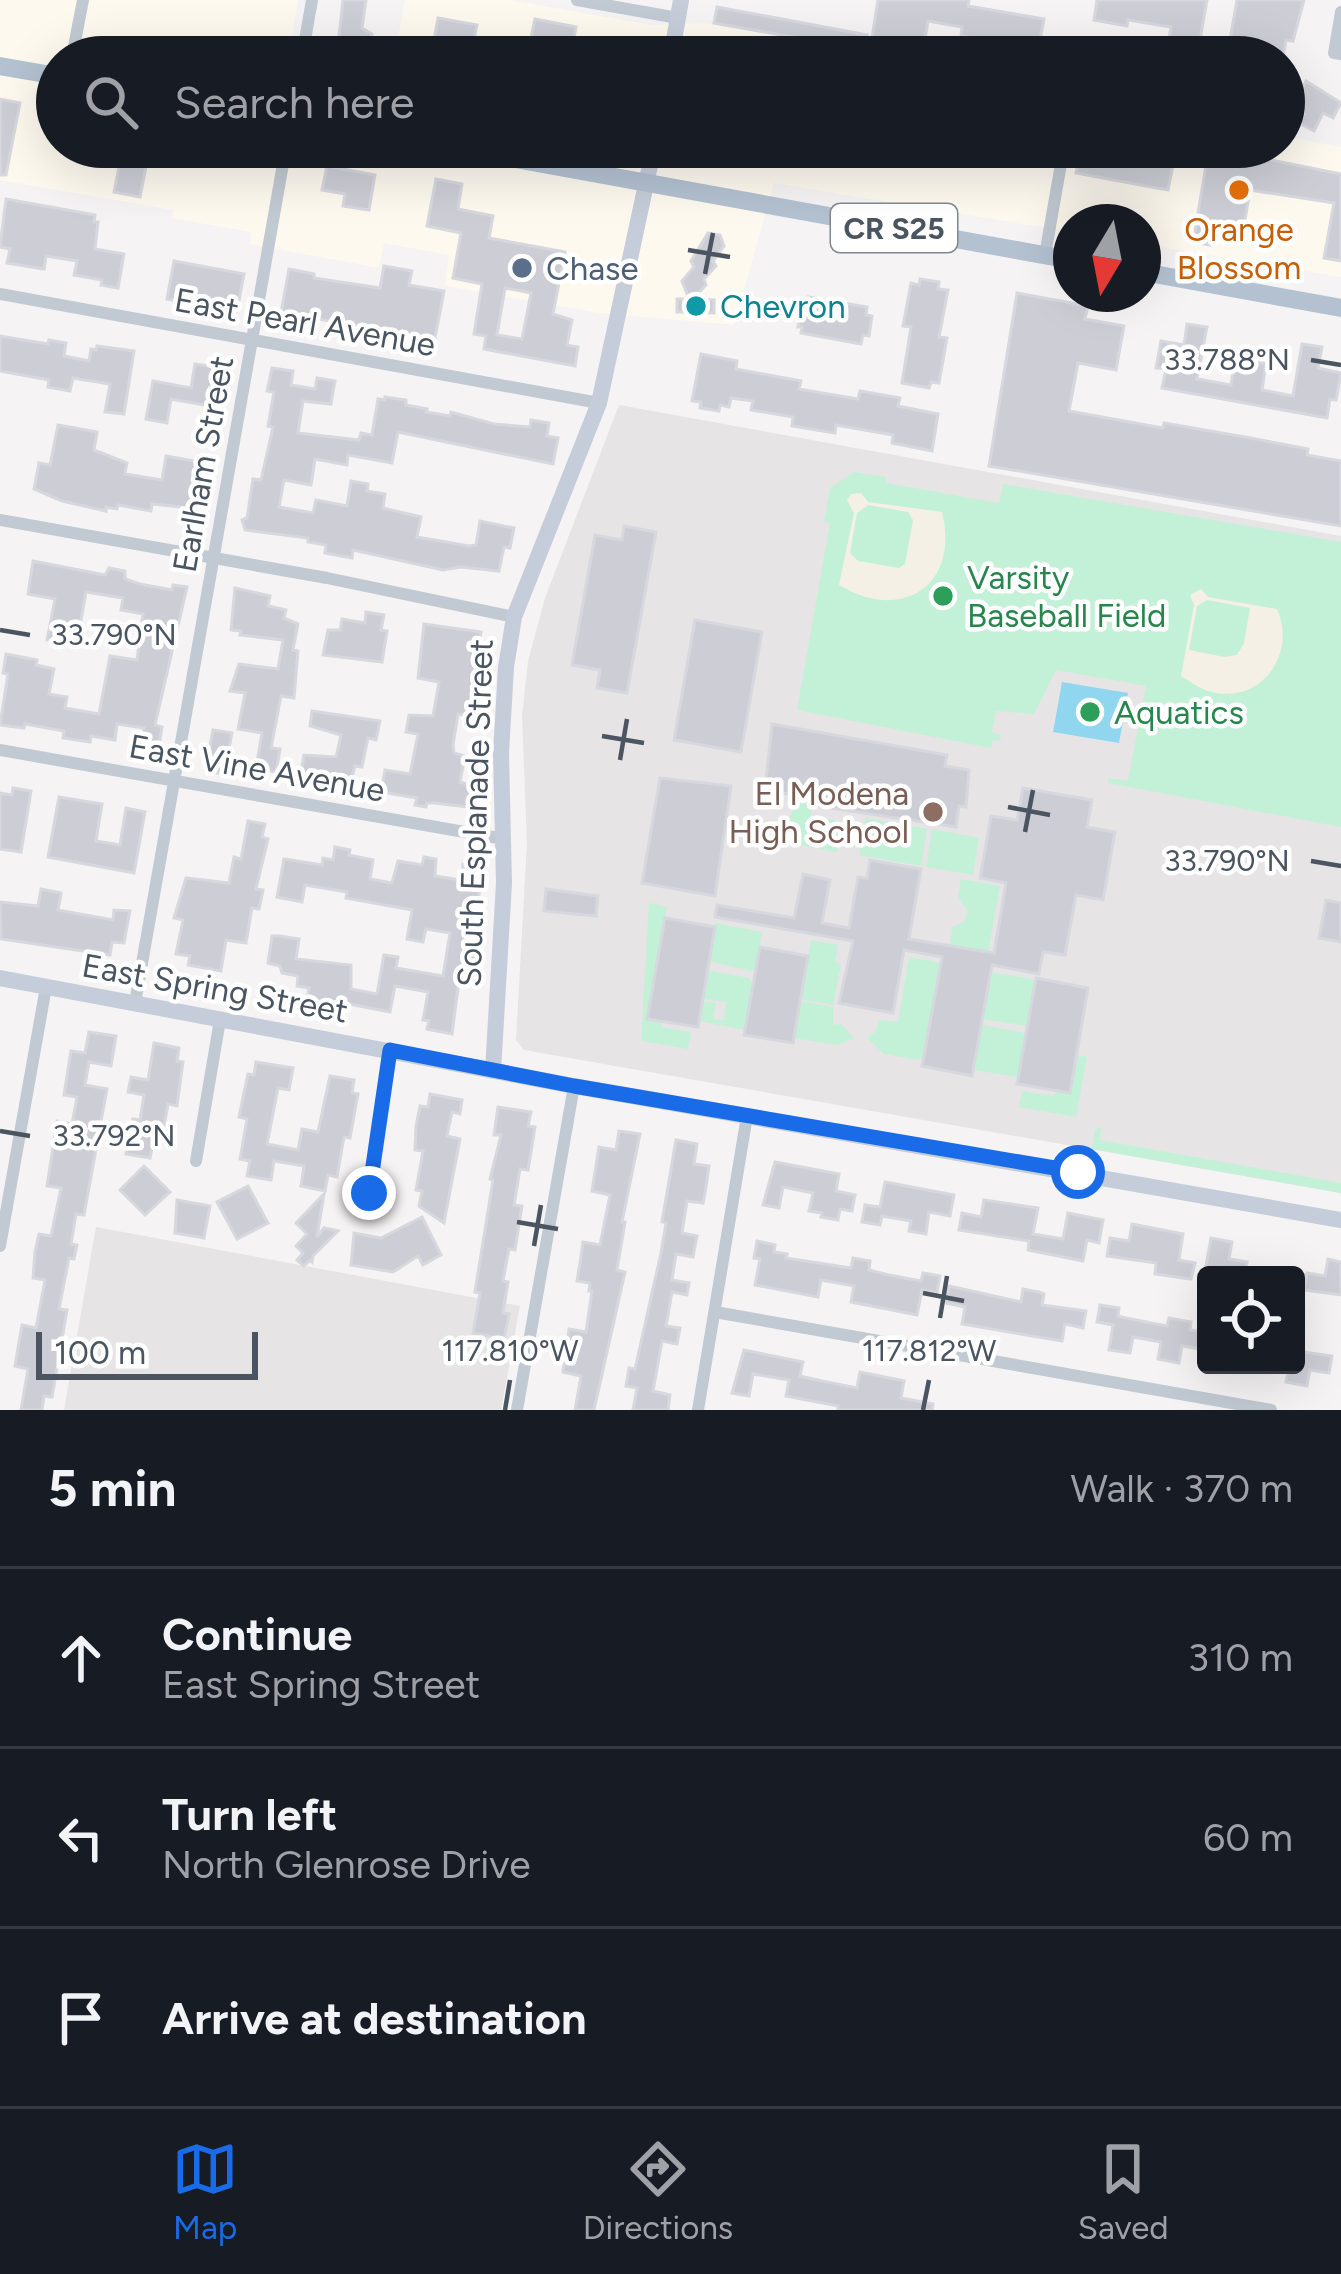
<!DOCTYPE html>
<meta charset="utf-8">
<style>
:root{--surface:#171b24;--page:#242831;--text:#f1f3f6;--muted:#9ea1a6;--line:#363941;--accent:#1a6be7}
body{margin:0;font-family:Figtree,sans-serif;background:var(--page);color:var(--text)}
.controls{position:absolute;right:36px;bottom:36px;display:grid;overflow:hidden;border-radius:12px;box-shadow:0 12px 48px #0002}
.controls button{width:108px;height:108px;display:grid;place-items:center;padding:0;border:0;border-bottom:3px solid var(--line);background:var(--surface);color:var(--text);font:60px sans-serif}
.compass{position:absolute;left:1053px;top:204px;width:108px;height:108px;border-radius:50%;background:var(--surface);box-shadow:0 12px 48px #0002;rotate:190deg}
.scale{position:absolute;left:36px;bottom:30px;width:222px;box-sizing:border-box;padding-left:12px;border:6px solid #4a5561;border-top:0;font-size:33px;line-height:42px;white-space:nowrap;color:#4a5561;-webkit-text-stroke:9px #fff;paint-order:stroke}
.stop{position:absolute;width:36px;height:36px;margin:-27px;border:9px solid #1a6be7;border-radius:50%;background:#fff}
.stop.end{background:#1a6be7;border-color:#fff;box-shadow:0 3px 12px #0008}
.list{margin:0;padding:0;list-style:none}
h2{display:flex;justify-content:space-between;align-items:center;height:156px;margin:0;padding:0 48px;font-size:51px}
h2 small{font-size:39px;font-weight:400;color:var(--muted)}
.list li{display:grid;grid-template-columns:78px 1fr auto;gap:36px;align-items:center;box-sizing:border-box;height:180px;padding:0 48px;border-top:3px solid var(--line)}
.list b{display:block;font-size:45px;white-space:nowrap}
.list p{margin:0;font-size:39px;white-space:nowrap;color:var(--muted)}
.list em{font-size:39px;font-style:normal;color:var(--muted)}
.icon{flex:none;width:66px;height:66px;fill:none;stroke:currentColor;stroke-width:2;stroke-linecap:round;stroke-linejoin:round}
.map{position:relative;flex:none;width:1341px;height:1410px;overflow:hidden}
.search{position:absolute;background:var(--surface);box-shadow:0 12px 48px #0002;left:36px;right:36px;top:36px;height:132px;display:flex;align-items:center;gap:30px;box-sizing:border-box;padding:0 42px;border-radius:66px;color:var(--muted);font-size:45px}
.sheet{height:696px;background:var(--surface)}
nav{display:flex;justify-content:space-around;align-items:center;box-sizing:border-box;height:168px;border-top:3px solid var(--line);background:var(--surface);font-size:33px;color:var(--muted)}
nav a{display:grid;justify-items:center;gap:6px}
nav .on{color:var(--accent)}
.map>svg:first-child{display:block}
.commercial{fill:#fdf9ef}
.education{fill:#e6e4e5}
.green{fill:#c3f1d7}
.sand{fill:#f5f0e5;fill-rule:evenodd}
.water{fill:#90d6ee}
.building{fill:#cdced5;stroke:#d7d8de;stroke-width:3;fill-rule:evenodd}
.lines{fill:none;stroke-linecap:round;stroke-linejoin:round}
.street{stroke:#c1c9d2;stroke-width:12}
.secondary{stroke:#c4cdd9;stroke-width:16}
.primary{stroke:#b3c1d1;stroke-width:18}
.route{stroke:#1a6be7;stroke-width:15}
.ticks{fill:none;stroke:#4a5561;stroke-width:4.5}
.food-dot{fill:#e8710a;stroke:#fff;stroke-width:4.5}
.service-dot{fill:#5c6f8a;stroke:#fff;stroke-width:4.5}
.culture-dot{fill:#0f9aa8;stroke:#fff;stroke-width:4.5}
.leisure-dot{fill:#2e9e5b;stroke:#fff;stroke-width:4.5}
.education-dot{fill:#8d6e63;stroke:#fff;stroke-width:4.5}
.labels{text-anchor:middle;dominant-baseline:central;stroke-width:9;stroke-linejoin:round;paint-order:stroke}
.shield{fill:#fff;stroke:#808890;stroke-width:3}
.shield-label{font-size:30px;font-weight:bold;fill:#4a5561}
.food-label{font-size:33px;fill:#c56008;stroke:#fff}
.service-label{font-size:33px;fill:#4e5e75;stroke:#fff;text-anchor:start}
.culture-label{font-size:33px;fill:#0d838f;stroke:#fff;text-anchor:start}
.street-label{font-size:33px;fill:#4a5561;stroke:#fff}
.leisure-label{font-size:33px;fill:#27864d;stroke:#fff;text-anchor:start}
.education-label{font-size:33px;fill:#785e54;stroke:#fff;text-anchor:end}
.ticks-label{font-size:30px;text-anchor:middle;fill:#4a5561;stroke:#fff;stroke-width:9;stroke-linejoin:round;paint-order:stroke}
</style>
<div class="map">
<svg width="1341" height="1410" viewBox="0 0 1341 1410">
<rect width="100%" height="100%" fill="#f5f3f3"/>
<path class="commercial" d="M0,0H298L292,36L395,54L405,0H511L651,25L705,23L899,56L57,57V147H1284V136L1341,147V277L1143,244V222H1071V232L774,183L734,325L599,313L445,286L449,255L384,243L379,268L250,244L251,232L172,218L173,210L0,180Z"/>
<path class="education" d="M619,405L1341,536V1193L524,1050L516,1040L527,843L522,716L528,661L545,598Z
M96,1227L520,1306L501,1410H64Z"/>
<path class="green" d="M854,472L886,477V483L999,503L1003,484L1341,542V827L1108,783L1109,778L1128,781L1146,686L1056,670L1034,714L996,711L992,732L1001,735L1000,741L993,740L991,748L797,710L830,523L824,522L830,488Z
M794,802L812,805L811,816L843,822L837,852L785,842Z
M866,818L927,829L921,866L859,855Z
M932,829L979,838L973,875L926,867Z
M961,879L1000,886L988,952L950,946L952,927L964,922L968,912L958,897Z
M649,903L667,907L648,1018L661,1021V1027L691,1032L688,1049L641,1041Z
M715,923L762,932L756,969L751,971L709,961Z
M811,940L838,945L835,962L841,964L833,1005L800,999Z
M909,957L941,963L924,1055L918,1060L884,1054L867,1038L876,1031L879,1020L898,1022Z
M711,971L749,978L753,983L745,1030L699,1021L702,1001L716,1003L713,1019L724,1020L726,1002L703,999L707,973Z
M990,972L1036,980L1027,1026L983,1019Z
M800,1001L833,1007V1025L841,1024L854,1038L836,1045L794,1038Z
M982,1025L1026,1033L1018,1077L974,1070Z
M1076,1055L1087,1057L1076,1117L1019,1107L1022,1091L1054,1096Z
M1101,1127L1100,1140L1341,1183V1193L1092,1149L1095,1130Z"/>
<path class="sand" d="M861,493L868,502L942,512C960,586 902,623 839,585L854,513L847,500L851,494ZM868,505L908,512L913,520L905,564L899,568L858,561L850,553L857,513Z
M1201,589L1208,597L1277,609C1296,651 1265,701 1216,693C1203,691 1192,683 1181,676L1194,605L1190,595ZM1207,600L1250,608L1244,643L1237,655L1224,657L1189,650L1197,606Z"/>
<path class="water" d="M1062,682L1128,693L1119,743L1053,732Z"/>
<path class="building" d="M343,0H366L362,28L372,34L370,48L351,47L370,51L369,57H325L327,43L338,45Z
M878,0H969L968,6L1044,19L1038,49L961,36L962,27L928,21L922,57H905L908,44L872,38Z
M1097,0H1207L1197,57H1166L1171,27L1128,20L1127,26L1094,20Z
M1237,0H1304L1293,41L1286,40L1283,56L1245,49L1243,57H1227Z
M717,7L867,35L862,57H790L793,37L714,23Z
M438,18L477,25L470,57H431Z
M535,19L576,27L570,57H527Z
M1306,81L1341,103L1333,118L1323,113L1314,131L1299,123L1304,114L1292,108Z
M0,99L20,103L6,175H0Z
M123,147H150L140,197L114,192Z
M1081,147H1207L1341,174V261L1324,258L1334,203L1250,190L1241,244L1212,238L1210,245L1193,242L1206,166L1174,160L1168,190L1076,173Z
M327,166L375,175L369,210L343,206L345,194L322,190Z
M436,179L462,184L458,209L493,216L489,238L565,252L553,314L572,320L567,345L578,347L575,366L484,349L486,336L474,334L482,284L453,278L461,233L427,226ZM505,288L531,293L522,339L497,335Z
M6,199L95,215L94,222H98L95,249L124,254L118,288L101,285L102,280L74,275L77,261L46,256L44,269L7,263L10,249L0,247Z
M708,233L720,235L724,246L713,261L716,266L704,279L706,285L693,299L714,300V313L677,312V299H689L682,281L694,267L691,261Z
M174,261L244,274L237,311L167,299Z
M384,266L412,271L409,285L444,291L435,338L281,313L289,269L314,274V278L380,288Z
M920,279L939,282L938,289L948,290L939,337L947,338L939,383L931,382L929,388L902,383L911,327L903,326L911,283L919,285Z
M1017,293L1088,306L1085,319L1124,326L1116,370L1078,363L1069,411L1163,428L1164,423L1245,437L1308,449L1307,455L1341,461V526L989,466Z
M808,297L867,307L866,315L872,316L869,336L863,335L861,344L801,333L802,327H798L803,302L806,303Z
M1187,324L1207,327L1197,379L1231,385L1235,359H1251L1266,364L1262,390L1293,396L1302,344L1322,347L1318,368L1341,373L1336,400L1330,399L1327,418L1162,388L1166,369L1156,368L1161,341L1184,345Z
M0,336L48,344L49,340L66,343L64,356L89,361L91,349L96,350L97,346L134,351L124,414L105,412L110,384L73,378L70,391L48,387L49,380L0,371Z
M701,354L737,361L736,369L801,381L799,389L858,399L860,391L900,398L898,406L938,414L932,451L892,443L893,435L836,425L835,433L792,426L793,417L751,410L753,401L731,398L729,407L720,405L719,411L700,408L701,402L692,401Z
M195,364L216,367L210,406L171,399L167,423L146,419L153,381L191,388Z
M272,368L293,371L291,385L315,389L317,378L335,381L331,404L303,401L298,433L359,440L361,433L372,435L378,399L385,400V397L406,400V405L427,409L426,412L450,416L451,412L494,424L530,427L531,420L549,423L547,436L558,438L553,464L398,432L392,463L348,455L347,465L315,459L311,485L284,480L279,507L313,513L316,500L347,506L351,481L368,484L367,491L385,494L383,508L421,517L417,537L469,546L476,545L480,521L514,528L510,548L504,547L499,571L461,567L443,570L353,550L352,558L325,553L326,545L308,542V538L245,530L242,520L247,518L253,479L261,480L273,427L268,426L274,392L267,391Z
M58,425L97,432L94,450L127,463L125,474L162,480L166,456L200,462L199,470L204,471L200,509L152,504L151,511L118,505L117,509L106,507V511L62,501L34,489L39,463L50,465Z
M624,526L656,532L627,693L597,688L600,670L572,665L595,535L622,540Z
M33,561L105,575L109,568L125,571V579L140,584L172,590L173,585L187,587L155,725L162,727L157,758L139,755L144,728L117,724L115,740L91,736L90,742L63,738L64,731L25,724L24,728L0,725L8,674L3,673L6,654L37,660L36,665L54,669L49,694L67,697L65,708L99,714L110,656L137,660L143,614L121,610L123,598L86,592L78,637L69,635L68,643L47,640L55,599L28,594Z
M235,588L270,596L268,606L286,610L284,618L298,624L293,650L298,651L294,698L281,696L271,748L280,749L276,772L256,768L262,733L238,729L245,693L230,691L239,664L278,669L283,640L240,635L241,631L231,630Z
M366,612L384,615L381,630L387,631L382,662L323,655L328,630H340L342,619L365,623Z
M695,620L762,632L741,752L674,740Z
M424,624L481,632L469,716L458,714L453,745L454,753L465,756L460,782L479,788L477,808L434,803H427L426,807L415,805L417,798L381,792L385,770L410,774L418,734L406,732L409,715L433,716L439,682L418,678Z
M312,711L380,721L376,740L368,738L362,767L355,766L348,790L313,782L307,778L308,774L301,773L304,755L336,757L341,735L310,726Z
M772,724L947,755L945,766L969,770L966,807L959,806L956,827L810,805L811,798L765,790Z
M213,730L232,733L224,774L205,771Z
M660,778L731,786L715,896L642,883Z
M13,788L31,791L21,852L0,849V793L12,795Z
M1023,788L1092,800L1087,827L1115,832L1103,900L1076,895L1065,955L1043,952L1039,974L992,965L972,1076L922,1066L942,957L904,950L893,1013L859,1007L839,1003L853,941L715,917L717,905L794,918L803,874L830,880L822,923L849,928L858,877L867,878L870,860L921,869L909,939L994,953L1006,883L980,878L991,816L1017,820Z
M59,797L102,804L96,841L120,845L126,808L145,812L134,873L48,857Z
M248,821L265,824L262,837L268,839L256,889L263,890L259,909L252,908L246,943L226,940L221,971L188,965L190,956L176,954L183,920L174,918L186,878L229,883L234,857L241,859Z
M335,847L350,850L349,855L373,860L370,879L392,883L398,861L422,865L424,857L436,859L435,876L461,880L463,864L485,868L475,913L482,914L483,927L474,975L460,973L452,1034L427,1029L429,1021L423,1020L428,992L395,986L390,1012L349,1004L348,1009L306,1005L309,988L297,986L298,976L282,973L280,966L268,963L272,936H280L299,939L296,959L351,965V989L377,994L384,955L398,957L396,968L443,976L450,933L426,929L423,942L407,939L412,910L346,898L347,892L305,885L302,902L277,897L284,859L322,865L323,858L333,860Z
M41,889L61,893L58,910L113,920L114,910L130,911L124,943L112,942L110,955L1,939L0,902L38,906Z
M546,889L598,896L596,916L544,911Z
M1326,900L1341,903V942L1319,938Z
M665,918L715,927L698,1027L647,1019Z
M760,947L808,956L793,1043L744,1035Z
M1036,978L1088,988L1070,1093L1017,1084Z
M89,1032L116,1036L111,1066L89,1062L85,1085L107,1089L84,1215L76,1214L71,1244L77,1245L74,1259L69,1258L59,1309L67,1310L52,1397L44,1396L42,1410H21L28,1369L15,1366L19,1342L22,1325L36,1328L45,1280L33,1278L35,1251L39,1234L51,1236L61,1188L47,1186L57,1121L72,1124L77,1097L64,1095L71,1051L85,1053Z
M154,1043L179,1048L177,1061L183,1062L177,1106L168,1104L161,1144L153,1143L150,1158L126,1154L133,1119L140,1120L144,1095L128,1092L131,1077L148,1080Z
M256,1062L293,1068L289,1090L278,1088L267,1144L298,1150L302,1129L318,1132L330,1076L354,1080L352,1093L358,1094L350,1138L344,1137L337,1177L328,1175L325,1191L301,1186L304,1166L274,1161L271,1180L247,1176L250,1161L240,1159L247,1119L239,1117L248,1074L254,1075Z
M430,1094L462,1100L460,1114L452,1112L447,1136L460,1139L444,1223L419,1206L422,1191L416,1190L423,1151L415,1150L416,1126L420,1106L428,1107Z
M498,1107L531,1112L528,1126L535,1127L528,1170L520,1169L514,1205L522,1206L515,1250L509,1249L503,1281L508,1282L503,1313L509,1314L504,1339L473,1333L480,1293L475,1292L493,1180L490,1179L501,1135H494Z
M619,1131L640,1134L622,1222H625L617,1270L625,1272L594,1410H575L581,1376L563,1372L569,1329L586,1332L592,1291H589L590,1283L577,1281L581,1257L583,1242L600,1245L610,1195L592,1191L599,1147L616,1150Z
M676,1140L697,1144L694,1164L709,1166L706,1187L703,1203L687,1201L682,1233L697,1236L693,1257L676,1254L672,1280L689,1283L687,1295L672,1292L666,1326L680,1328L677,1344L662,1341L653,1391L670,1395L668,1410H633L637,1388L626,1386L629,1368L635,1369L661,1253L666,1223L662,1222Z
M775,1162L839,1174L836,1191L855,1195L852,1211L840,1209L838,1220L821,1217L822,1213L809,1211L813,1193L783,1187L779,1208L763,1205Z
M144,1166L170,1192L145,1215L120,1190Z
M885,1182L954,1195L950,1216L929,1212L926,1234L909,1231L911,1221L882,1216L880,1225L862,1222L865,1205L880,1207Z
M248,1186L268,1223L237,1239L217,1202Z
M324,1194L317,1237L324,1228L338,1231L313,1256L312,1262L310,1260L304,1266L297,1260L303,1253L296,1246L307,1234L296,1223Z
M177,1200L210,1206L204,1238L175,1233Z
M984,1200L1038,1208L1033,1234L1063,1239L1068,1213L1103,1220L1099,1243L1087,1240L1083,1261L1028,1250L1029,1241L959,1230L962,1213L981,1217Z
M422,1217L441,1255L423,1265L418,1256L393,1272L351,1265L354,1233L381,1238Z
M1132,1224L1183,1234L1179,1260L1195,1263L1191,1279L1155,1274L1156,1263L1107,1256L1110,1238L1129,1241Z
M1211,1238L1232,1242L1229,1259L1247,1262L1245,1275L1205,1271Z
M757,1241L775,1245L774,1252L787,1254L786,1258L851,1268L853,1258L870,1261L869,1270L889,1275L921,1281L923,1273L940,1276L937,1293L922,1290L917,1315L851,1302L854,1286L821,1280L818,1297L755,1285L760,1259L754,1258Z
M1328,1259L1341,1262V1295L1304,1290L1307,1273L1325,1276Z
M949,1286L1021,1302L1023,1289L1039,1292L1044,1294L1042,1305L1086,1311L1083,1328L1065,1324L1062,1341L962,1324L965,1307L946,1303Z
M1100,1305L1119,1308L1118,1316L1126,1318L1167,1326L1169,1318L1191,1322L1190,1330L1206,1332V1350L1182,1346L1179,1363L1158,1359L1161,1342L1133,1337L1130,1353L1109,1350L1113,1325L1097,1322Z
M744,1350L803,1362L800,1376L822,1381L857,1388L860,1372L904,1381L901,1398L933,1404L932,1410H838V1406L786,1396L789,1380L753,1374L749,1396L732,1393Z
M1296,1351L1332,1356L1329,1373L1310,1370L1307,1386L1286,1382L1289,1365H1296Z"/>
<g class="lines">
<path class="street" d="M577,0L678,18
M1341,12L1334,53L1341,54
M72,57L83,0
M302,57L312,0
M1045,255L1064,147
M0,294L599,403
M0,520L327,578L514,617
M0,750L504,839
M135,1003L286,147
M196,1161L220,1020
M369,1193L390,1050
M0,1246L46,987
M715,1312L1271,1410
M517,1410L574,1086
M698,1410L747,1116"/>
<path class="secondary" d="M671,57L681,0
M0,978L574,1086L1341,1220
M493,1071L504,883L501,753L506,667L514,617L599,403L654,147"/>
<path class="primary" d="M0,66L57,76
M449,147L1071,260
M1143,272L1341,308"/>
</g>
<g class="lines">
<path class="route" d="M369,1193L390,1050L574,1086L1078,1172"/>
</g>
<path class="ticks" d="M688,250L730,257M705,274L713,233M1311,360L1341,365M0,630L30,635M602,736L644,743M620,760L627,719M1008,807L1050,815M1025,832L1033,790M1311,861L1341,866M0,1131L30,1136M517,1222L558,1229M534,1246L541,1205M923,1293L964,1301M940,1318L947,1276M505,1410L510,1380M923,1410L929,1380"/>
<circle class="food-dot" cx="1239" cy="190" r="12"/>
<circle class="service-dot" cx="522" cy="268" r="12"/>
<circle class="culture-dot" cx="696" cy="306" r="12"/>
<g class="leisure-dot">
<circle cx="943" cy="596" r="12"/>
<circle cx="1090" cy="712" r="12"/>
</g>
<circle class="education-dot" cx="933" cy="812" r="12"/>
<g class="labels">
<rect class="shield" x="831" y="204" width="126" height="48" rx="9"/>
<g class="shield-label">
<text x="894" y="228">CR S25</text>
</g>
<g class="food-label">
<text x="1239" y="229">Orange<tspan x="1239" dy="38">Blossom</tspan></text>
</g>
<g class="service-label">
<text x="546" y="268">Chase</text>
</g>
<g class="culture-label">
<text x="720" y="306">Chevron</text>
</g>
<g class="street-label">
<text transform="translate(305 322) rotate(10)">East Pearl Avenue</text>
<text transform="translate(203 464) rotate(-80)">Earlham Street</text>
<text transform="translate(257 768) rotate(10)">East Vine Avenue</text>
<text transform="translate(475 813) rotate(-88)">South Esplanade Street</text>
<text transform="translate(215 988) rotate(10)">East Spring Street</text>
</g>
<g class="leisure-label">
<text x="967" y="577">Varsity<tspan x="967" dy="38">Baseball Field</tspan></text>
<text x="1114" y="712">Aquatics</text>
</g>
<g class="education-label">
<text x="909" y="793">El Modena<tspan x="909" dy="38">High School</tspan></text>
</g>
</g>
<g class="ticks-label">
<text x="1227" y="370">33.788°N</text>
<text x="114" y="645">33.790°N</text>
<text x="1227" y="871">33.790°N</text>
<text x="114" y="1146">33.792°N</text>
<text x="510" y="1361">117.810°W</text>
<text x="929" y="1361">117.812°W</text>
</g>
</svg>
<div class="controls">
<button><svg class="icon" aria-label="locate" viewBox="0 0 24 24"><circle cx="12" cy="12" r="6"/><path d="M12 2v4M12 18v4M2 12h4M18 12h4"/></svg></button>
</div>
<svg class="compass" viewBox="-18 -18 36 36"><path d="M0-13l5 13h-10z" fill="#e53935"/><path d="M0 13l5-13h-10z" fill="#9ea1a6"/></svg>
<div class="scale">100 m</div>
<div class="stop" style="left:1078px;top:1172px"></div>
<div class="stop end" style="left:369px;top:1193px"></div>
<div class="search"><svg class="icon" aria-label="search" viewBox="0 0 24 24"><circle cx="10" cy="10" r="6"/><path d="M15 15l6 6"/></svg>Search here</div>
</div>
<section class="sheet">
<h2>5 min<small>Walk · 370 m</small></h2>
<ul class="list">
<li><svg class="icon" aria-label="ahead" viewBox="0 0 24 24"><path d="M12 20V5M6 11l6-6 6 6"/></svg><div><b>Continue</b><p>East Spring Street</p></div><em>310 m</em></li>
<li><svg class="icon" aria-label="left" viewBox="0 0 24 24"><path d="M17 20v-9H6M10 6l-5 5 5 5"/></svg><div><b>Turn left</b><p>North Glenrose Drive</p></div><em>60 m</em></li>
<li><svg class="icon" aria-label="arrive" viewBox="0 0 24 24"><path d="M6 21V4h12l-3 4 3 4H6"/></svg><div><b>Arrive at destination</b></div></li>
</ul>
</section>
<nav>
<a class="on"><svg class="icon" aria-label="map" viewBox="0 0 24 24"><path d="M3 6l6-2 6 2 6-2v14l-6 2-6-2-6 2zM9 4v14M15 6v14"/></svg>Map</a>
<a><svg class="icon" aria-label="directions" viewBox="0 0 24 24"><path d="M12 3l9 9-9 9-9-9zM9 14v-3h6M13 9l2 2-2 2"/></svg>Directions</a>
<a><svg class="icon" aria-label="saved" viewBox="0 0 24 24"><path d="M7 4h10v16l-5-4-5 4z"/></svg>Saved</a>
</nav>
